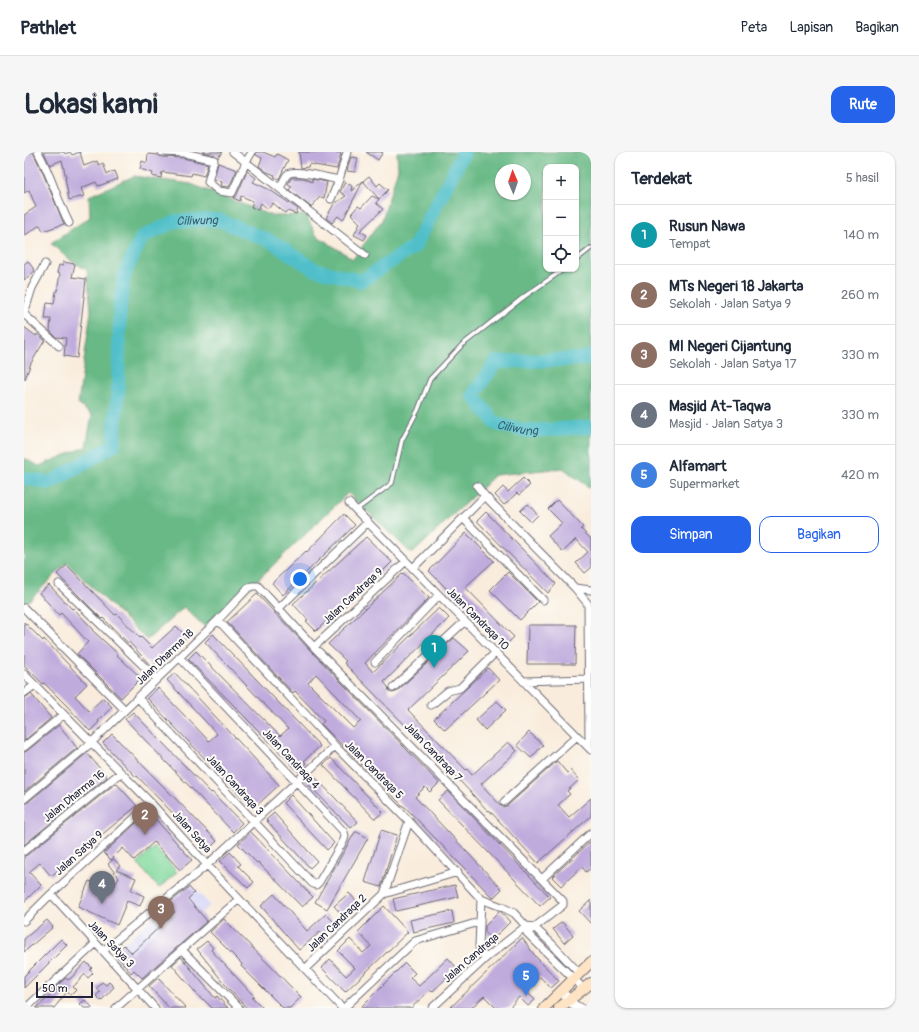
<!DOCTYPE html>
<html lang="id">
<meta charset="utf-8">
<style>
:root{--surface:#fff;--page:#f6f6f7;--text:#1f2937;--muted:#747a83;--line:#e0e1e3;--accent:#2563eb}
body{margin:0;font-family:Pangolin,sans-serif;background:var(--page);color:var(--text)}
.controls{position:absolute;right:12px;top:12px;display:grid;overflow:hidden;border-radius:8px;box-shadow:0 1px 3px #0004}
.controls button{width:36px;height:36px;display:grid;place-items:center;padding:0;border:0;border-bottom:1px solid var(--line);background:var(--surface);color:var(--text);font:20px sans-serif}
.compass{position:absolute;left:471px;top:12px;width:36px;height:36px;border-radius:50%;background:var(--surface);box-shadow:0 1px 3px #0004;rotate:358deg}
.scale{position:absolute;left:12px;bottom:10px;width:57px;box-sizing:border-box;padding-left:4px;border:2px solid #22223b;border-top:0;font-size:11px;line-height:14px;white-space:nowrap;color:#22223b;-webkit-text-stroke:3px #fdfcf7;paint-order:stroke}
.you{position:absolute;left:276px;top:427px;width:14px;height:14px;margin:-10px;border:3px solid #fff;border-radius:50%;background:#1a73e8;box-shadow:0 0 0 6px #1a73e833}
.badge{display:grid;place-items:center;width:26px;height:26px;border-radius:50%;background:var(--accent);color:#fff;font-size:13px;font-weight:700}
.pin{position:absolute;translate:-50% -33px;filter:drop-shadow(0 1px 2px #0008)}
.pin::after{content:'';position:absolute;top:21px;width:14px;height:12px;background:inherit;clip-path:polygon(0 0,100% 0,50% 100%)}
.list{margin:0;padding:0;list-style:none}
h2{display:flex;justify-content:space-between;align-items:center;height:52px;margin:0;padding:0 16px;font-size:17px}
h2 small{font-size:13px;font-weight:400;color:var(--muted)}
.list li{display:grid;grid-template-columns:26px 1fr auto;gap:12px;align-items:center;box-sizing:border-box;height:60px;padding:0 16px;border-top:1px solid var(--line)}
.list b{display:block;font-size:15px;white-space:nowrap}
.list p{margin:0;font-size:13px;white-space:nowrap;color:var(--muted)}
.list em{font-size:13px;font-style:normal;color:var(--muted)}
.actions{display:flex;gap:8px;padding:12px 16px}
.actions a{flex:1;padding:9px 0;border:1px solid var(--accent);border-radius:12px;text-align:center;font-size:14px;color:var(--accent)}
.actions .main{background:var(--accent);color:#fff}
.icon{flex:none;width:22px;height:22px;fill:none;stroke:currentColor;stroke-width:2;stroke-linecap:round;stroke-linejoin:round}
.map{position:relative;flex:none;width:567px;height:856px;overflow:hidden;border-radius:12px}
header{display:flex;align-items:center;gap:24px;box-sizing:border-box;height:56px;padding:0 20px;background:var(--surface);border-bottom:1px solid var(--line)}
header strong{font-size:19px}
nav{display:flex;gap:22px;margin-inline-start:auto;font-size:14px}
.intro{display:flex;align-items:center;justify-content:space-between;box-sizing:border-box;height:96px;padding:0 24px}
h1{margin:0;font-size:28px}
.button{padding:10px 18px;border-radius:12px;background:var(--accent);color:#fff;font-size:14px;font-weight:700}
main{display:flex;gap:24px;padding:0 24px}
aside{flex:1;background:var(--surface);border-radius:12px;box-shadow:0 1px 3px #0004}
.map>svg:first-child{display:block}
.built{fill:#d8d7f8}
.green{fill:#81d99e;stroke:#527e6c}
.forest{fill:#68b985;stroke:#456e60;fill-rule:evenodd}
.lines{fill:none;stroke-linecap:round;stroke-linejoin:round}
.river{stroke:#51bfc9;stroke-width:14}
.building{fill:#c0abdd;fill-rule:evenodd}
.service-casing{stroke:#6d6973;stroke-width:5.5}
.minor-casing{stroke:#6d6973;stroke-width:9}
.tertiary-casing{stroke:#6d6973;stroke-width:11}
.secondary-casing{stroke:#6d6973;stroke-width:12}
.service{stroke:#fff;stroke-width:3.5}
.minor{stroke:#fff;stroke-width:7}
.tertiary{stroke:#fff;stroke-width:9}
.secondary{stroke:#fee4c5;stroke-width:10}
.labels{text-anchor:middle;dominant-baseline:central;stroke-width:4;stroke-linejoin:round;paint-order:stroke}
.street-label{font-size:11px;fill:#22223b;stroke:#fdfcf7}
.water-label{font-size:12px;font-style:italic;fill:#356174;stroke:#fdfcf7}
</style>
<header>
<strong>Pathlet</strong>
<nav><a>Peta</a><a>Lapisan</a><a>Bagikan</a></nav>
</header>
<div class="intro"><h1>Lokasi kami</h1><a class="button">Rute</a></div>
<main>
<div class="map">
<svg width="567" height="856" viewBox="0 0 567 856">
<rect width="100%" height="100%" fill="#fdfcf7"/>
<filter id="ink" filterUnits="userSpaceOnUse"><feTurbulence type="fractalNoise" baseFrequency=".025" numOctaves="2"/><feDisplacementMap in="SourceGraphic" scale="8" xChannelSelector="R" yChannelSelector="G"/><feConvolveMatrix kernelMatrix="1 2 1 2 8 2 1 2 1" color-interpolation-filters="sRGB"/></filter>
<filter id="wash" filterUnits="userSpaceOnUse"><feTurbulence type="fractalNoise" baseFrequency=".012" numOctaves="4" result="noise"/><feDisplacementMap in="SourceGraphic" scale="16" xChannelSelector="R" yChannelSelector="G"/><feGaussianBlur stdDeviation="0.9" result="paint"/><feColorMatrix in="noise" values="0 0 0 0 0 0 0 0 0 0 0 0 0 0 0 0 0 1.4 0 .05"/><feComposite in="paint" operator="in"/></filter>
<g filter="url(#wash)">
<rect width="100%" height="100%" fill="#f9ecdc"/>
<path class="built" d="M166,732L186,753L108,823L89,801Z"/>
<path class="green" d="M131,695L153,720L135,736L113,711Z"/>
<path class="forest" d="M373,0H567V337L539,316L471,323L388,402L324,341L183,477L160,455L123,488L43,411L0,454V306L15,314L62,295L68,263L54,252L67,159L63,118L43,106L27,91L66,65L65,44L110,24L167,32L249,64L282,63L292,83L329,107L358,68L374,17ZM522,15H552V117H522ZM477,18H501V42H477Z"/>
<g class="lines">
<g class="river">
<path id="s1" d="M567,204L562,207L472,210L449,243L472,272L504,279L567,275"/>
<path id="s2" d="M0,326L26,331L90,293L94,239L96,153L100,123L118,85L152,69L195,68L248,90L290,117L337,129L391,94L440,0"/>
</g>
</g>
<g id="blocks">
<path class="building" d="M8,0H9L18,19L40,72L19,79L16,73L0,84V63L12,55L5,38L0,41V5Z
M20,0H40L41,2L46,0L48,3L56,0L60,14L73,9L75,13L79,11L83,22L91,19L94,27L74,34L72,30L57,36L60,44L45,48L41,26H42L38,8L26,13Z
M178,0H198L194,6L191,3Z
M233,0H239L251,5L253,2L264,8L255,27L250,25L251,23L243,20L235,14L238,6L232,3Z
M275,0H310L317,1L313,17L285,12L284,15L277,16Z
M342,0H359L354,8Z
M124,2L134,3L138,5L159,6L184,12L180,24L168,21L167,24L138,20L137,26L128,24L129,21L116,17L118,9L123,11Z
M327,5L334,6L331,20L323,19Z
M194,11L213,18L205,35L197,34L198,30L190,27Z
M223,19L232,26L229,30L246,38L274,57L272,62L263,59L261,61L249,51L244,57L237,51L234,58L227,55L229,49L217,44L216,49L209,46L213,43Z
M345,24L353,34L356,31L364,38L355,47L339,29Z
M267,26H280L288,30V27L303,30L300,46L296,45L287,55L265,38L268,34L264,32Z
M339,29L319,68L314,64L308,71L302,66L310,52L322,44L316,40L321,30L328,34L327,39Z
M348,44L355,47L352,51L359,57L336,79L343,83L340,88L330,83L336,71L327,62L334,54L337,56Z
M4,109L11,119L0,128V112Z
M39,110L51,112L48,125L62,127L53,206L40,204L42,186L32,185L26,179L27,167H21L23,151L30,152L32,139H33L36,122L33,121L35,113L39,114Z
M0,175L12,184L13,182L16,184L21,188L7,211L1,227Z
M499,326L506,333L495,343L493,341L480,353L471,343L479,335L484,340Z
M533,348L559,375L557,377L567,387V416L561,421L552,411L564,400L552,387L539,400L524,384L538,371L524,357Z
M504,352L514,363L507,370L496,359Z
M462,360L532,432L524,441L453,369Z
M320,362L331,373L259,443L248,431L282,399L283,400Z
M442,381L470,409L441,435L490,485L482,493L433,443L431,445L405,419Z
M342,385L368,410L352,426L351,425L313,462L311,461L292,479L282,469L284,468L269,452Z
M43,413L91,463L93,462L116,486L117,485L128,496L152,474L163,485L141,505L140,504L128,515L105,490L104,491L79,466L78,467L33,422Z
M484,420L514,450L496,468L466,438Z
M379,421L405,446L341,511L349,520L415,456L425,466L360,530L364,535L365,539L368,541L372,540L430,486L445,499L384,558L442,618L443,617L448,623L484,590L493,599L457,632L478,655L483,654L533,609L543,621L546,618L555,628L543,639L546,642L534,653L545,665L567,646V664L514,711L465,658L464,659L390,580L389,581L320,511L322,509L304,492Z
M25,433L48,457L49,456L69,477L68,478L94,502L93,503L117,526L97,546L53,502L64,490L37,461L35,463L15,441Z
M233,442L286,498L415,631L406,640L401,635L391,645L478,737L469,746L381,655H380L297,572L300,569L271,539L269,541L203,470ZM292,522L337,569L329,576L284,531Z
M0,470L19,489L20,487L63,532L51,544L65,559L79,546L88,555L74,569L75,570L66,579L43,554L20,531L19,532L0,513Z
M504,473H552L551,512H503Z
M189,482L296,594L280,609L282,611L280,613L281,615L275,620L164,507L172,499L256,584L264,577L181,490Z
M464,516L475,528L421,578L410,567Z
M151,521L255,633L229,657L123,546L134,536L185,589L193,582L143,528Z
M7,542L27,566L0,589V546Z
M473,549L482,558L461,578L452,568Z
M109,560L187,641L188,640L218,671L209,680L101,567Z
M35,573L53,596L0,640V600L3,599Z
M505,580L519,593L507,606L493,593Z
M88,582L193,689L184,698L113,624L112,625L79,591Z
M63,601L83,625L0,693V652L3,651Z
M307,606L359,660L352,666H350L299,613Z
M288,622L334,670L327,676L281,629Z
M92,631L113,654L27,724L16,711L5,720L17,733L0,750V704L3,703Z
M424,639L526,745L516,754L414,648Z
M267,643L310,691L303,698L259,651Z
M126,661L168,708L156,718L130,690L110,708L99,696L87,708L80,701L111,672Z
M250,661L293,709L286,716L242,668Z
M357,678L373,683L357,735L341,730Z
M227,680L289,745L278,755L234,710L233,711L214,692Z
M331,680H333L344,686L303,757L291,750Z
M567,689V716L562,720L558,715L537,734L528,725Z
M206,700L217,712L214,714L230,730L224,736L196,709Z
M90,707L96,714L92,718L112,726L107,738L120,744L116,754L103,749L93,773L54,755L65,729L88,737L95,726L84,712Z
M431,733L434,745L372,759L369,747Z
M165,735L170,741L164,747L183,769L118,826L110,818L107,821L90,801L100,793L108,801L151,760L144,752Z
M325,741L335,752L320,765L310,754Z
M250,742L283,779L302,762L311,771L299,782L296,780L275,798L237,754Z
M567,748V772L555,759Z
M360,754L384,780L321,840L298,816L306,807L322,824L331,816L314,799L326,787L339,801L347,794L334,780Z
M428,759L430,771L389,780L386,768Z
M476,759L486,770L468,788L461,780V774Z
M200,767L277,845L266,856H259L217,814L218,812L186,780Z
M23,768L29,775L0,800V787Z
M538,770L549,783L540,791L529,777Z
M498,786L512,805L535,829L527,836L516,825L502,839L511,848L504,854L495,845L485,856H472L460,844L447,856H426Z
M37,787L43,793L0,836V824Z
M183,789L189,796L187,798L230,844L228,845L239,856H223L203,835L173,797Z
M157,805L191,846L193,844L204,856H188L179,847L178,848L148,813Z
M424,806L433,816L408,840L406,838L387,856H336L381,811L391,821L386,826L395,834Z
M62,810L68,816L66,818L69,821L64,826L61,822L49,835L52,838L47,843L43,840L30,856H12L33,838L30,836L42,826L44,828L47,826Z
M134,826L147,840L162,856H145L138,848L125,834Z
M78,830L82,833L85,830L90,835L77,849L72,844L76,840L72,837Z
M61,848L69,856H60L56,852Z"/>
</g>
</g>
<g filter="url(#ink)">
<use href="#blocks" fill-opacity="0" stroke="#6d6973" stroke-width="1"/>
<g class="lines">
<defs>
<path id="service" d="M552,108L567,96
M332,358L368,331L378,288L394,258L406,227L438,193L501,144L540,117"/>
<path id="minor" d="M14,0C27,23 33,47 45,71
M138,0L160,1L190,8L184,30L195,39L208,41L222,10L228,0
M209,0L341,103
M256,37C258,33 260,25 264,22C270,17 306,26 315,28L323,0
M307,47L315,28
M0,162L8,136L21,112
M0,162L35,194
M453,334L461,344L551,436L564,452L565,595
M325,351L567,598
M439,366L519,448
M389,416L461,344
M35,432L133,527
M551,436L567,438
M0,456L101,558
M254,457L344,370
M194,468L311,594L385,669L457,747L478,755L490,761L502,774L503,781L560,837
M290,495L382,409
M351,510L415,443
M0,522L127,651L183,713L318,856
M500,529L564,527
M369,536L440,470
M0,541L11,533
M114,546L288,731L292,733L295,730L320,688L321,684L320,680L155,505
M407,553L424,539L436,536L472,500
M0,595L39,563
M0,647L67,591L194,468L224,436L228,434H234L290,495L539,749V753L503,781
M480,650L553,584
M385,669L360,742L434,720
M0,699L96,621
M518,727L567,681
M27,742L131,856
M457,747L455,794L456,800L462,806
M0,769L27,742L127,651
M158,798L215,856
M79,799L183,713L311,594
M281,817L360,742
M2,856L71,792
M92,856L215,747
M320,856L391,789L455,770
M408,856L462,806L502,774L510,775L528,792L555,821"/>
<path id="tertiary" d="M537,839L551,854L556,856"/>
<path id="secondary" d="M520,856L567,810
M535,856L567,831"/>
</defs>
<use href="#service" class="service-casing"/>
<use href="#minor" class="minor-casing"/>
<use href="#tertiary" class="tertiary-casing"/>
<use href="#secondary" class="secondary-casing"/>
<use href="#service" class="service"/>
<use href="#minor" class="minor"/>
<use href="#tertiary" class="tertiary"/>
<use href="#secondary" class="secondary"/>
</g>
</g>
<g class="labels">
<g class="street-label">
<text transform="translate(329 444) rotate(-43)">Jalan Candraqa 9</text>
<text transform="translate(454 467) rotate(45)">Jalan Candraqa 10</text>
<text transform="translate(141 505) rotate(-44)">Jalan Dharma 18</text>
<text transform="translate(409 600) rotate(46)">Jalan Candraqa 7</text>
<text transform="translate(267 607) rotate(47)">Jalan Candraqa 4</text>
<text transform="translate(350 618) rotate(45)">Jalan Candraqa 5</text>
<text transform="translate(211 633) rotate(47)">Jalan Candraqa 3</text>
<text transform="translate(50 644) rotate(-39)">Jalan Dharma 16</text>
<text transform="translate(168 680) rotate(48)">Jalan Satya</text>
<text transform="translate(55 701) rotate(-42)">Jalan Satya 9</text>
<text transform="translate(313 771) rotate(-44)">Jalan Candraqa 2</text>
<text transform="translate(87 792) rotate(46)">Jalan Satya 3</text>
<text transform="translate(447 806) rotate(-41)">Jalan Candraqa</text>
</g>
<g class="water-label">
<text stroke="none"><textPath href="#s2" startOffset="372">Ciliwung</textPath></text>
<text stroke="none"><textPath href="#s1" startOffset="195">Ciliwung</textPath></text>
</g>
</g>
</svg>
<div class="controls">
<button>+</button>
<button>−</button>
<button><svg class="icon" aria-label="locate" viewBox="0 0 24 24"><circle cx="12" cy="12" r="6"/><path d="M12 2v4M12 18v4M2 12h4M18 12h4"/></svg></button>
</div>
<svg class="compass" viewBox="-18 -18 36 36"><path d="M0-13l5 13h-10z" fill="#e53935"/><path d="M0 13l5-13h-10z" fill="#747a83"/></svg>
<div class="scale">50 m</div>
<div class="you"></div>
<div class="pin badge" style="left:410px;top:516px;background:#0f9aa8">1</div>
<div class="pin badge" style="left:121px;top:683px;background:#8d6e63">2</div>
<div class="pin badge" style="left:137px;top:777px;background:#8d6e63">3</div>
<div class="pin badge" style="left:78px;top:752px;background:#6b7280">4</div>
<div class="pin badge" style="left:502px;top:844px;background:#3f7fe0">5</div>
</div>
<aside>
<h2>Terdekat<small>5 hasil</small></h2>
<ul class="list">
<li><span class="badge" style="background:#0f9aa8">1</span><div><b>Rusun Nawa</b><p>Tempat</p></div><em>140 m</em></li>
<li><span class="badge" style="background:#8d6e63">2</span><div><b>MTs Negeri 18 Jakarta</b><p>Sekolah · Jalan Satya 9</p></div><em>260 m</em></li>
<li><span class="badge" style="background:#8d6e63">3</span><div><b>MI Negeri Cijantung</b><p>Sekolah · Jalan Satya 17</p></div><em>330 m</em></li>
<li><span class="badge" style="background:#6b7280">4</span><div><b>Masjid At-Taqwa</b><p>Masjid · Jalan Satya 3</p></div><em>330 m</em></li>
<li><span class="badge" style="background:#3f7fe0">5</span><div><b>Alfamart</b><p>Supermarket</p></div><em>420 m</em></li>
</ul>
<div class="actions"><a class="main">Simpan</a><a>Bagikan</a></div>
</aside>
</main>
